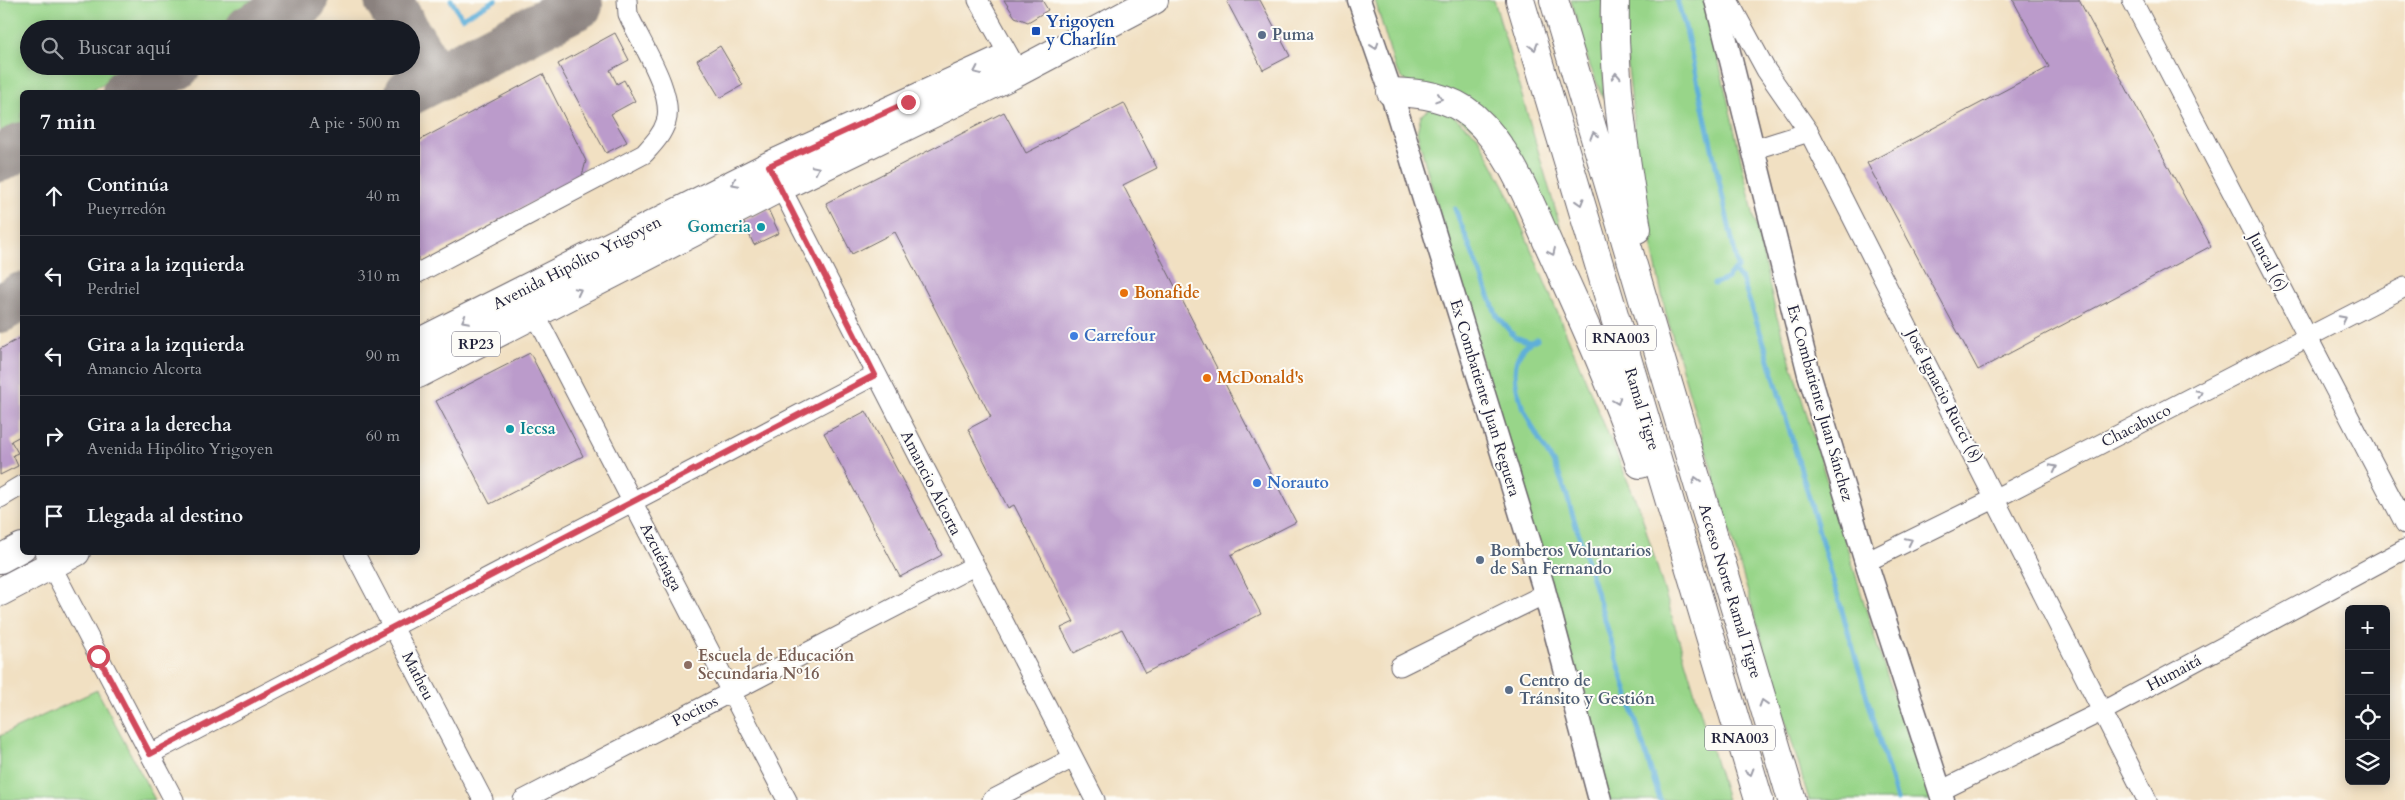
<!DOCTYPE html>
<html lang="es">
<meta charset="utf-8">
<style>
:root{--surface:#171b24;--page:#242831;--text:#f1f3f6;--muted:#9ea1a6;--line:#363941}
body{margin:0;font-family:Cardo,serif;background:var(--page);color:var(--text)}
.controls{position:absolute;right:15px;bottom:15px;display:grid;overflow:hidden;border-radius:8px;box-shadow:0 2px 12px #0003}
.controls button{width:45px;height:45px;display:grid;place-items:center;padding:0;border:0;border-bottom:1px solid var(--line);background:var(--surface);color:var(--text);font:25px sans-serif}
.stop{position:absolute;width:15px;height:15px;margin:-11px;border:4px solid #d1495b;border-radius:50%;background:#fff}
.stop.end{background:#d1495b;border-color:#fff;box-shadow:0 1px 5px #0008}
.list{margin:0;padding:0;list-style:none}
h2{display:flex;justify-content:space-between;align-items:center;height:65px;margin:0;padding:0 20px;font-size:21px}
h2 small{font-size:16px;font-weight:400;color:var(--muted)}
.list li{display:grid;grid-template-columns:32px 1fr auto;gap:15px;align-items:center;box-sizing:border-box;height:80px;padding:0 20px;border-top:1px solid var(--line)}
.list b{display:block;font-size:19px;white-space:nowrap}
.list p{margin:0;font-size:16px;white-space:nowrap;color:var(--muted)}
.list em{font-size:16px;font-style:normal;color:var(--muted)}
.icon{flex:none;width:28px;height:28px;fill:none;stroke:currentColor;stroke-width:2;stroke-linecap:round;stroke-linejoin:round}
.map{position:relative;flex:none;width:2405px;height:800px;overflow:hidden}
.search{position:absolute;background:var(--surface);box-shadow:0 2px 12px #0003;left:20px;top:20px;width:400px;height:55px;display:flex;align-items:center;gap:12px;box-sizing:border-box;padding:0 18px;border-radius:28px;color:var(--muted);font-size:19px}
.panel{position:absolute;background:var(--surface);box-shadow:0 2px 12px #0003;left:20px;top:90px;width:400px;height:465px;border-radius:8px}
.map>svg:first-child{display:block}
.green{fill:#98d589;stroke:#5d7c62}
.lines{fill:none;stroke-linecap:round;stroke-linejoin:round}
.stream{stroke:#5eafd9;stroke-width:5}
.taxiway{stroke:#8a817e;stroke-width:48}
.building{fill:#bb9bcb}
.minor-casing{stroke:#6a646a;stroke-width:21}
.tertiary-casing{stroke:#6a646a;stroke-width:25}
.primary-casing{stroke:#6a646a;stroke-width:30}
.motorway-casing{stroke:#6a646a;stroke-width:30}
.minor{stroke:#fff;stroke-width:19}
.tertiary{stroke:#fff;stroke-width:22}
.primary{stroke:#fff;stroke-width:28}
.motorway{stroke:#fff;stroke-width:28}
.oneway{stroke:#9c9ca7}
.route{stroke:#d1495b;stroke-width:6}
.transit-dot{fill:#1a4fb4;stroke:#fdfcf7;stroke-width:2}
.service-dot{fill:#5c6f8a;stroke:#fdfcf7;stroke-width:2}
.culture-dot{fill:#0f9aa8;stroke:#fdfcf7;stroke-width:2}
.food-dot{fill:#e8710a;stroke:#fdfcf7;stroke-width:2}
.shop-dot{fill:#3f7fe0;stroke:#fdfcf7;stroke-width:2}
.education-dot{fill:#8d6e63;stroke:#fdfcf7;stroke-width:2}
.labels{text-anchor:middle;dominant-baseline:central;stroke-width:4;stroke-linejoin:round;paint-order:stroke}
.shield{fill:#fdfcf7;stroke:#646373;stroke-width:1}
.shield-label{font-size:15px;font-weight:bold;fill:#22223b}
.transit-label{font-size:16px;font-weight:bold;fill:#164399;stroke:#fdfcf7;text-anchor:start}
.service-label{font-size:16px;font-weight:bold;fill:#4e5e75;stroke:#fdfcf7;text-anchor:start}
.culture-label{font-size:16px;font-weight:bold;fill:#0d838f;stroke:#fdfcf7;text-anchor:end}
.street-label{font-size:16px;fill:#22223b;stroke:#fdfcf7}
.food-label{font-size:16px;font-weight:bold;fill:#c56008;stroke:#fdfcf7;text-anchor:start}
.shop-label{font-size:16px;font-weight:bold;fill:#366cbe;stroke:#fdfcf7;text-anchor:start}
.education-label{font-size:16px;font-weight:bold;fill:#785e54;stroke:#fdfcf7;text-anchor:start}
</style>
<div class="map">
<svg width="2405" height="800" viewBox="0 0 2405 800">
<rect width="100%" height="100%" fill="#fdfcf7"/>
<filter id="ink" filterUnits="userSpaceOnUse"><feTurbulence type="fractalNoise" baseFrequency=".02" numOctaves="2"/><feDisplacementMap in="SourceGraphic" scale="10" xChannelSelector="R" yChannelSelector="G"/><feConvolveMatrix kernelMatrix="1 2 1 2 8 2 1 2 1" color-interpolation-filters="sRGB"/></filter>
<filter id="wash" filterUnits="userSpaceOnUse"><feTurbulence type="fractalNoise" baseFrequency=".0096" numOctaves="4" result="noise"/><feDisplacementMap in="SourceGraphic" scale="20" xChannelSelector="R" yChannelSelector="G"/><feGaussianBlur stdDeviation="1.12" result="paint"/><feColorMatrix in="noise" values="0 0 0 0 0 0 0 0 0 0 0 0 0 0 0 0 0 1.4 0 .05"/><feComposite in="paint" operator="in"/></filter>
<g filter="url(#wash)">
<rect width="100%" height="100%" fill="#f1e0c2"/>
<path class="green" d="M0,0H265L210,29H29V66H138L87,92H22V126L0,138Z
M1375,0H1494L1590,328L1508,152L1403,79L1395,68Z
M1571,0H1606L1603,98L1590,66Z
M1621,0H1705L1776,314L1880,655L1931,800H1809L1666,314L1642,201Z
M1432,107L1449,113L1477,135L1506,189L1641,513L1727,800H1607L1426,166L1417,132L1421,115Z
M97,690L155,800H0V736Z"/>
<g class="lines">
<path class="stream" d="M451,0L462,18L495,0
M1677,0L1686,30L1738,267L1726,279L1714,284
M1455,209L1497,316L1515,337L1530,342
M1735,272L1742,280L1765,346L1897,800
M1537,339C1487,361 1536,434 1554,464C1559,473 1562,483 1566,493L1660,800"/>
<path class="taxiway" d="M388,0L405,29
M249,29L304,0
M411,39L435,79
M126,92L177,66
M409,92L579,5L576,0
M0,158L22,146
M0,309L22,296"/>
</g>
<g id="blocks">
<path class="building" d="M1004,0H1042L1048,10L1028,22L1015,17Z
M1230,0H1260L1290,56L1263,70L1227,2Z
M2013,0H2079L2211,246L1978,370L1867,163L2049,67Z
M615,33L629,60L610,70L617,84L624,80L635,101L611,114L627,142L606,153L558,64Z
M720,46L743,85L720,98L697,60Z
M543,74L586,161L582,176L418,262V141Z
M1124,103L1157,168L1123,185L1296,522L1231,555L1261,614L1145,673L1122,629L1074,653L1061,628L1074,622L1014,505L1008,508L968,429L991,417L895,232L852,254L826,203L1004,112L1026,153Z
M768,209L779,233L754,245L743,221Z
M22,337V435L11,441L18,453L13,455L18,466L0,475V349Z
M530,353L583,456L490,504L436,401Z
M866,411L942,555L900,577L824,433Z"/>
</g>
</g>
<g filter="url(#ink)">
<use href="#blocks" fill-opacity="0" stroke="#6a646a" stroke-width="1"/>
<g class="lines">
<defs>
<path id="minor" d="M978,0L1015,66
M1728,0L1766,70L1809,132L2147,800
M2132,0L2405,524
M1752,150L1809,132
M776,178L1095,800
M418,273L644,154C653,144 662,135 666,122C675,93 640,42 628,14L627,0
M535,314L787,800
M0,498L22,485
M44,552L174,800
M354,552L483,800
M1866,562L1996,498L2405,287
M1400,666L1545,594
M150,754L875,375
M1940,791L2103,711L2405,549
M523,800L974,566
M992,800L1073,758"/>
<path id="tertiary" d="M1359,0L1391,92L1543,586L1600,800
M1716,0L1809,374L1866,562L1943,800"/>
<path id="primary" d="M418,343L769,166L1002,59
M418,374L781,187L1018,72L1154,0
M0,559L22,547
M0,592L76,552"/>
<path id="motorway" d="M1520,0L1759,800
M1554,0L1792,800
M1615,0C1613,78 1624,152 1637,229
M1391,92C1421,93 1449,96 1473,116C1511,150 1530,204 1551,250C1583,320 1615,390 1640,464"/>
</defs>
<use href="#minor" class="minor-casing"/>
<use href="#tertiary" class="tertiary-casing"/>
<use href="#primary" class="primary-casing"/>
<use href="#motorway" class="motorway-casing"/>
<use href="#minor" class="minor"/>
<use href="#tertiary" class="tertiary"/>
<use href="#primary" class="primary"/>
<use href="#motorway" class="motorway"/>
</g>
<defs><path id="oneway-chevron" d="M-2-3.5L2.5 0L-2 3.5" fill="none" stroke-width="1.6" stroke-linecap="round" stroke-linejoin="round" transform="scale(1.25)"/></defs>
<g class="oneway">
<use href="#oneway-chevron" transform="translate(1375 46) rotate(71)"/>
<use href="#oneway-chevron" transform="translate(1534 47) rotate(73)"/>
<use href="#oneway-chevron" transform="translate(977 71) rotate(155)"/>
<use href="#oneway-chevron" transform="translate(1616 76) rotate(-93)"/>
<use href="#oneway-chevron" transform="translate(1439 98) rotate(18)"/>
<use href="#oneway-chevron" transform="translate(1594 135) rotate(-107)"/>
<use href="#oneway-chevron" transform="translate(816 169) rotate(-26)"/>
<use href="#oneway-chevron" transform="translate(735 183) rotate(153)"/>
<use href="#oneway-chevron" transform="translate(1580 202) rotate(73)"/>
<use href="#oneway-chevron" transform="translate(1552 252) rotate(65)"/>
<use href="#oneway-chevron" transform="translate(578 291) rotate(-27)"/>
<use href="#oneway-chevron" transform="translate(2343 319) rotate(-27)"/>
<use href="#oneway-chevron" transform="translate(465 320) rotate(153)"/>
<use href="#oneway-chevron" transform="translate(2199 393) rotate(-27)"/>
<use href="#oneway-chevron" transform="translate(1617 401) rotate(69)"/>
<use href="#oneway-chevron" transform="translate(2054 468) rotate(-27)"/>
<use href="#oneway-chevron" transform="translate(1696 480) rotate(-107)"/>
<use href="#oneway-chevron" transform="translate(1909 541) rotate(-26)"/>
<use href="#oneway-chevron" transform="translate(1763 703) rotate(-107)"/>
<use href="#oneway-chevron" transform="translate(1750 772) rotate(73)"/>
</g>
</g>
<g class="lines" filter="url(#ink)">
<path class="route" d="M98,656L150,754L875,375L769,166L908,102"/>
</g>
<rect class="transit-dot" x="1031" y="26" width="10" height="10" rx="2.5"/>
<g class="service-dot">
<circle cx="1262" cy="35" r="5"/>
<circle cx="1480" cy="560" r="5"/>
<circle cx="1509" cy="690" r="5"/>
</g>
<g class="culture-dot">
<circle cx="761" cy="227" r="5"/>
<circle cx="510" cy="429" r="5"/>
</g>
<g class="food-dot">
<circle cx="1124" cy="293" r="5"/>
<circle cx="1207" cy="378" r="5"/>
</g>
<g class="shop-dot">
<circle cx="1074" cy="336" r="5"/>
<circle cx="1257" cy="483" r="5"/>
</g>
<circle class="education-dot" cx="688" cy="665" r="5"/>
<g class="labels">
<g class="shield">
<rect x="1586" y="325.5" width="70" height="25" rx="4"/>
<rect x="452" y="331.5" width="48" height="25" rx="4"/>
<rect x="1705" y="725.5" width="70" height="25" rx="4"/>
</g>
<g class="shield-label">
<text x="1621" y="338">RNA003</text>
<text x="476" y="344">RP23</text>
<text x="1740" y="738">RNA003</text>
</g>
<g class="transit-label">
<text x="1046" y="22">Yrigoyen<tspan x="1046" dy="18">y Charlín</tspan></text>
</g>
<g class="service-label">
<text x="1272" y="35">Puma</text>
<text x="1490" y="551">Bomberos Voluntarios<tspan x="1490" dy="18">de San Fernando</tspan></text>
<text x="1519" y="681">Centro de<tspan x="1519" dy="18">Tránsito y Gestión</tspan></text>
</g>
<g class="culture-label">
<text x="751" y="227">Gomeria</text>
<text x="520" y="429" text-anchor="start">Iecsa</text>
</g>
<g class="street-label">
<text transform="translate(2268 262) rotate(62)">Juncal (6)</text>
<text transform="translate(577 263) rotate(-27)">Avenida Hipólito Yrigoyen</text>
<text transform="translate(1944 396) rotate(63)">José Ignacio Rucci (8)</text>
<text transform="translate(1485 398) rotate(73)">Ex Combatiente Juan Reguera</text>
<text transform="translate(1820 403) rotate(74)">Ex Combatiente Juan Sánchez</text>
<text transform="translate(1642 409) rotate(73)">Ramal Tigre</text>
<text transform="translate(2136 426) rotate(-27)">Chacabuco</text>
<text transform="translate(931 483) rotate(63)">Amancio Alcorta</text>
<text transform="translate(661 557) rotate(63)">Azcuénaga</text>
<text transform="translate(1730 591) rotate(73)">Acceso Norte Ramal Tigre</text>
<text transform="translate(2174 673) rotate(-28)">Humaitá</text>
<text transform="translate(418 676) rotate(63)">Matheu</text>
<text transform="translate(695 711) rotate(-27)">Pocitos</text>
</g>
<g class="food-label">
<text x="1134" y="293">Bonafide</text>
<text x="1217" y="378">McDonald's</text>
</g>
<g class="shop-label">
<text x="1084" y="336">Carrefour</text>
<text x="1267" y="483">Norauto</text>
</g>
<g class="education-label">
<text x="698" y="656">Escuela de Educación<tspan x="698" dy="18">Secundaria Nº16</tspan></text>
</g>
</g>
</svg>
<div class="controls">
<button>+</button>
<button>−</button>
<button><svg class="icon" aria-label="locate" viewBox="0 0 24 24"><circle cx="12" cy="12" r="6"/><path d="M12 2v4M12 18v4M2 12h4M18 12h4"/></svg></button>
<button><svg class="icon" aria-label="layers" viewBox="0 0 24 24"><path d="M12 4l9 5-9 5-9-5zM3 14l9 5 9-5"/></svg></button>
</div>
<div class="stop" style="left:98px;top:656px"></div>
<div class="stop end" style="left:908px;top:102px"></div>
<div class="search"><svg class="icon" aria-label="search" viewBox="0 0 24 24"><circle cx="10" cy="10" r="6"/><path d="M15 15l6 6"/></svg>Buscar aquí</div>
<section class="panel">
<h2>7 min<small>A pie · 500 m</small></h2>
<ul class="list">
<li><svg class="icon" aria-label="ahead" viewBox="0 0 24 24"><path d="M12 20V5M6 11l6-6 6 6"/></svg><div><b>Continúa</b><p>Pueyrredón</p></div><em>40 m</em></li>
<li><svg class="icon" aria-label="left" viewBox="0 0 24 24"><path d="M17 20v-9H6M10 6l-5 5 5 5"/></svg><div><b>Gira a la izquierda</b><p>Perdriel</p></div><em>310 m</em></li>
<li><svg class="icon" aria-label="left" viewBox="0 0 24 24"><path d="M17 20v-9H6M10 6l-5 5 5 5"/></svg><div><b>Gira a la izquierda</b><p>Amancio Alcorta</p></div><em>90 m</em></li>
<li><svg class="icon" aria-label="right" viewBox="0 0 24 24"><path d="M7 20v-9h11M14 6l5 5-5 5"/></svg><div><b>Gira a la derecha</b><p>Avenida Hipólito Yrigoyen</p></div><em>60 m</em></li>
<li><svg class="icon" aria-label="arrive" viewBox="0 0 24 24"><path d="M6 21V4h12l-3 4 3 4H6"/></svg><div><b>Llegada al destino</b></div></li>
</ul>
</section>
</div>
